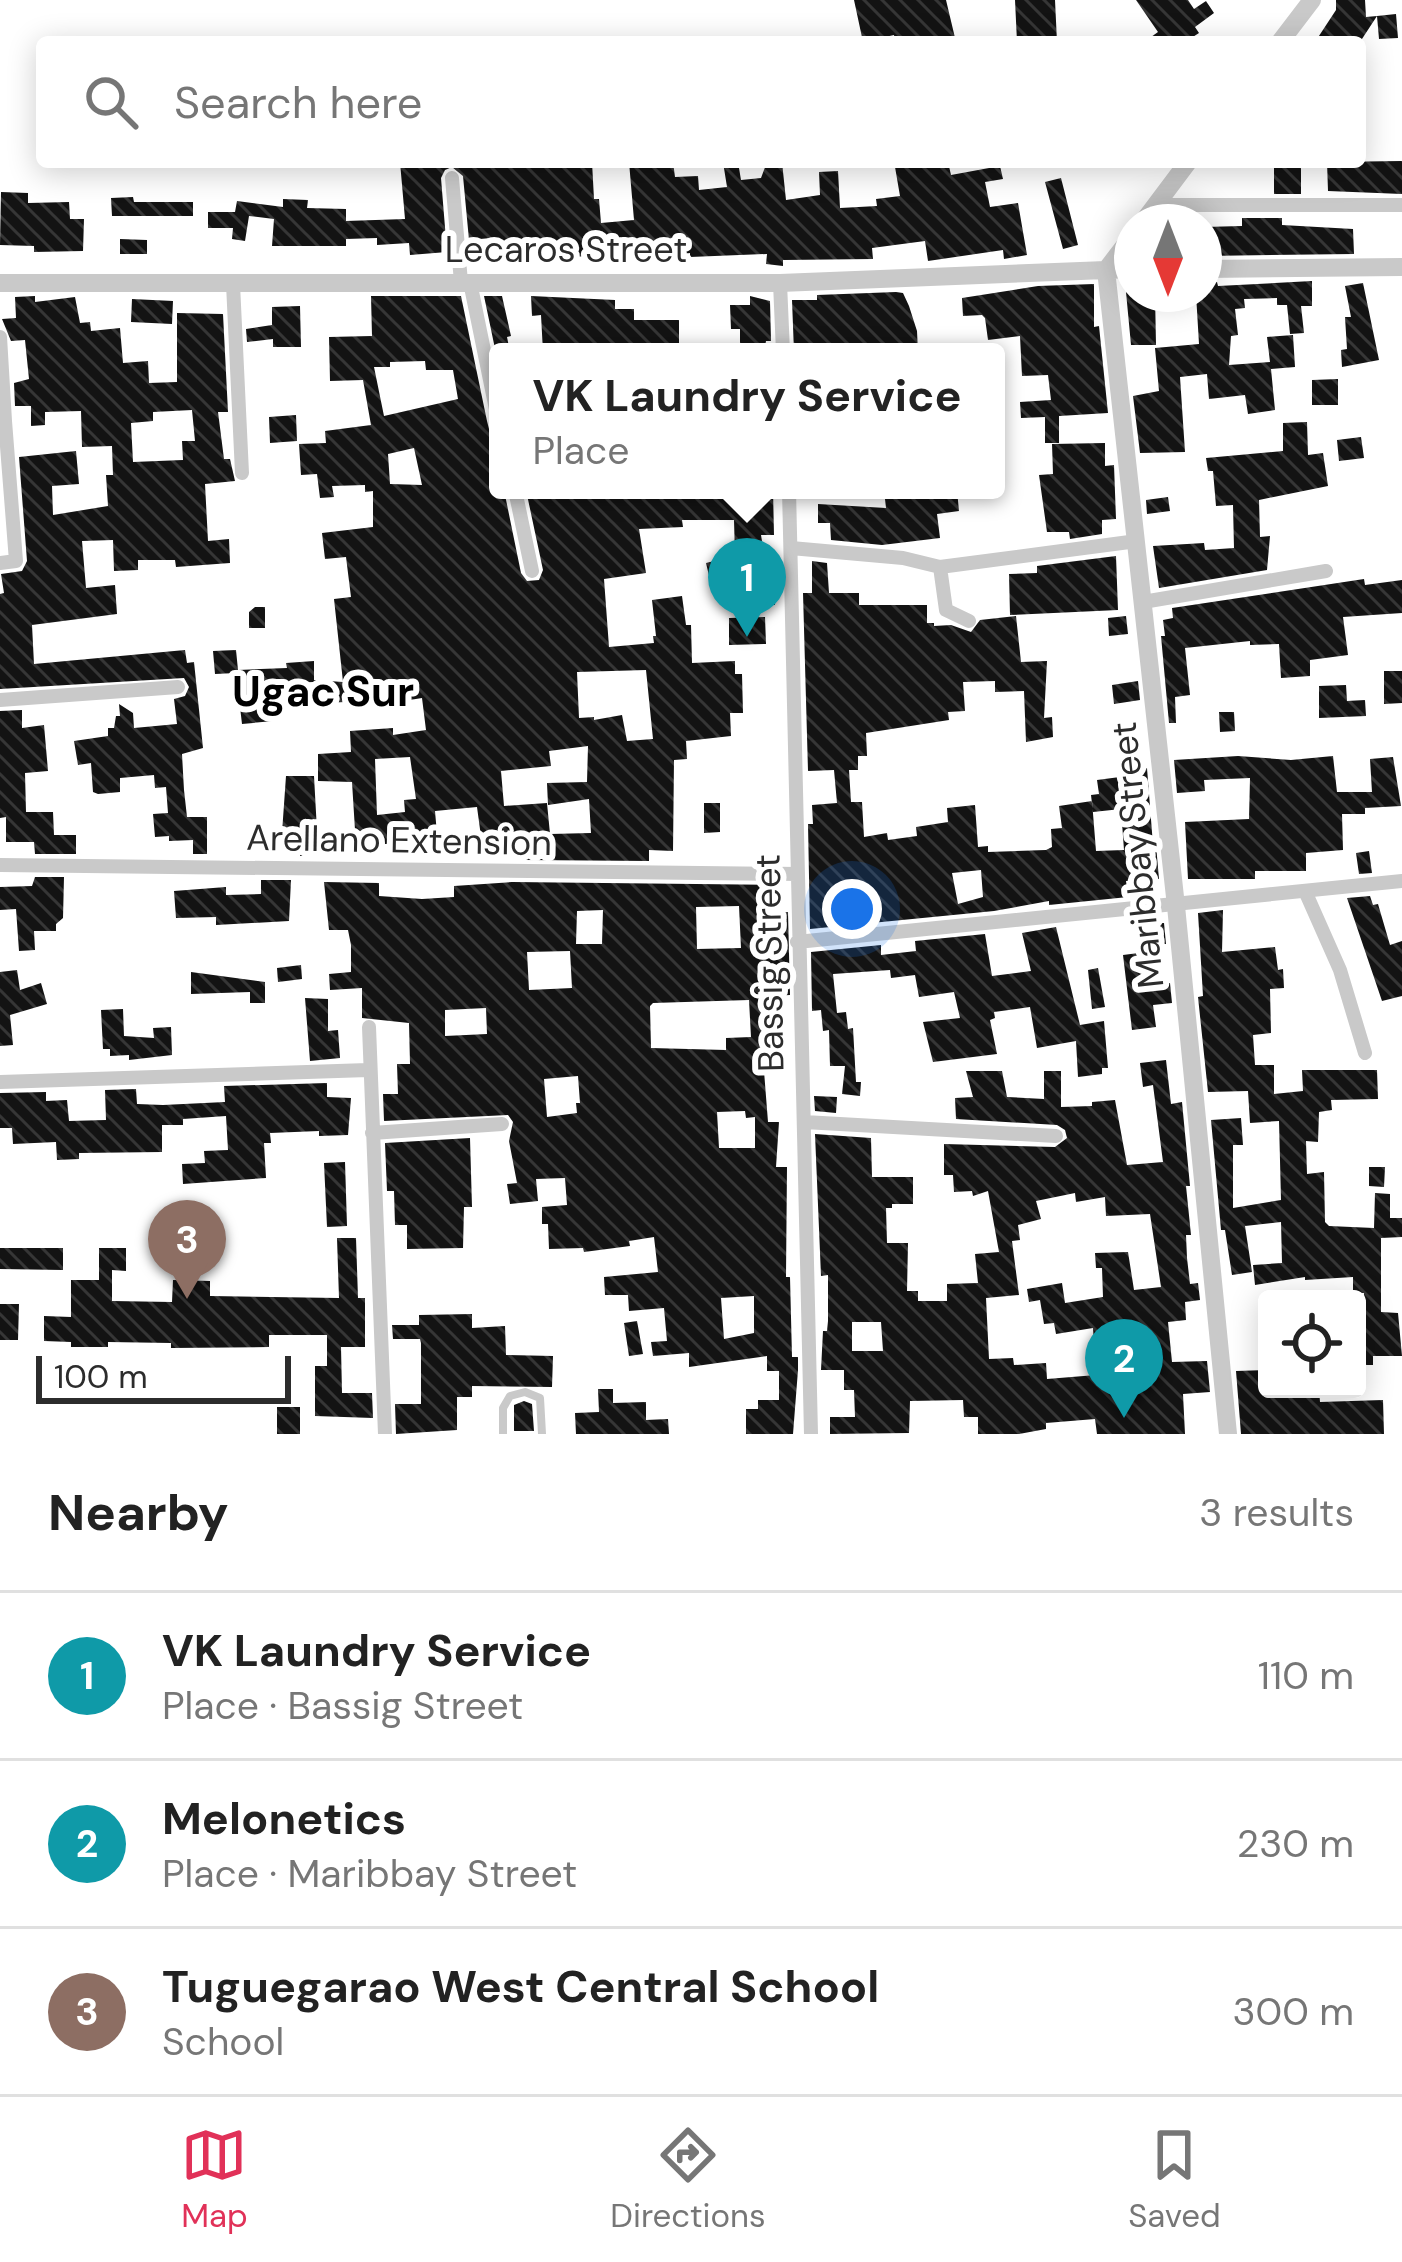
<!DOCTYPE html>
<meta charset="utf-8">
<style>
:root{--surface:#fff;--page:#f6f6f6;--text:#222;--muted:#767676;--line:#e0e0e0;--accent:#e13158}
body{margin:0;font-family:"DM Sans",sans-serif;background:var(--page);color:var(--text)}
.controls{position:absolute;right:36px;bottom:36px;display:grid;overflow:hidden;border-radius:12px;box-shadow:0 6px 30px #0003}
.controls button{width:108px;height:108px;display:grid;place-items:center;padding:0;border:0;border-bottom:3px solid var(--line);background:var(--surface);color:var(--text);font:60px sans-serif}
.compass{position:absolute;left:1114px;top:204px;width:108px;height:108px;border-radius:50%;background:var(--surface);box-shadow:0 6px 30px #0003;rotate:180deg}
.scale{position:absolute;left:36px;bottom:30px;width:255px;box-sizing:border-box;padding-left:12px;border:6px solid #2c2c2c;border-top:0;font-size:33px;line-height:42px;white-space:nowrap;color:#2c2c2c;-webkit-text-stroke:9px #fff;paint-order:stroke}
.you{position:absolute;left:852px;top:909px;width:42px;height:42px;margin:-30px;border:9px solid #fff;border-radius:50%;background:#1a73e8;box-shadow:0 0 0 18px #1a73e833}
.badge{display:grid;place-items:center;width:78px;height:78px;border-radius:50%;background:var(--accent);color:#fff;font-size:39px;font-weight:700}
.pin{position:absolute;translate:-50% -99px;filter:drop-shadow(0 3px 6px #0008)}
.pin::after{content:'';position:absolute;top:63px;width:42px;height:36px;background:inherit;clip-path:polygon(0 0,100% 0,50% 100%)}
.popup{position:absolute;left:489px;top:343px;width:516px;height:156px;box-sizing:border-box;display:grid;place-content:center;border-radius:12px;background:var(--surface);filter:drop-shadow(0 3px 9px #0005);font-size:39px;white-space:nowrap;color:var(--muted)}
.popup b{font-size:45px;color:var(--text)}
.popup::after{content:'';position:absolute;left:50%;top:100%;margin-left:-24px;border:24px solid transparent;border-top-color:var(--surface)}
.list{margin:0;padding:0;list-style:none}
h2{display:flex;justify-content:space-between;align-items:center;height:156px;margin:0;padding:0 48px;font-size:51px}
h2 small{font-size:39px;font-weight:400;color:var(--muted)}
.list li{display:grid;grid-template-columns:78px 1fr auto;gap:36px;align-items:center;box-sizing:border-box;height:168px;padding:0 48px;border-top:3px solid var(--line)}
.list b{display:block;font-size:45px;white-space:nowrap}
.list p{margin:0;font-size:39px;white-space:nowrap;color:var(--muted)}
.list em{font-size:39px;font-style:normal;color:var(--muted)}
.icon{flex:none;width:66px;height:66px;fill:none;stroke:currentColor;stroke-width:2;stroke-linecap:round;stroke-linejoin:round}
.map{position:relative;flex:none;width:1402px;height:1434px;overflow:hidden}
.search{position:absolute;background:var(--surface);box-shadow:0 6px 30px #0003;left:36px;right:36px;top:36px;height:132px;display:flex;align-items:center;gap:30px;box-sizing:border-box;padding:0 42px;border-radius:12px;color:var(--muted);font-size:45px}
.sheet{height:660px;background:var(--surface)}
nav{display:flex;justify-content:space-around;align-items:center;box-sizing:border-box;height:168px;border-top:3px solid var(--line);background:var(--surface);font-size:33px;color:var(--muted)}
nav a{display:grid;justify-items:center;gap:6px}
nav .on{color:var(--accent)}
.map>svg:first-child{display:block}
.building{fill:url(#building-back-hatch);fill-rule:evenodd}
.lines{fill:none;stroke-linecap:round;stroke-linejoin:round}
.service{stroke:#c9c9c9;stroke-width:8}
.minor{stroke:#c9c9c9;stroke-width:14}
.tertiary{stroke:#c9c9c9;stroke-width:18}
.labels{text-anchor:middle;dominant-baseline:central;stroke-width:12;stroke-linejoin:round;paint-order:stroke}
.street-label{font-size:36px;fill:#2c2c2c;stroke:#fff}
.quarter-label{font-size:42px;font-weight:bold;fill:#000;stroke:#fff}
</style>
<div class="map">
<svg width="1402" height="1434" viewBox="0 0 1402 1434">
<defs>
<pattern id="building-back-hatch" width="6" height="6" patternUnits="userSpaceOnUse" patternTransform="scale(3)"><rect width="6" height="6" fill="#131313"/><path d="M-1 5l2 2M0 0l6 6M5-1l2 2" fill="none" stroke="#363636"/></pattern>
</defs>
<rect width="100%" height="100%" fill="#fff"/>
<path class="building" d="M854,0H946L956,42H895L894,35L863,42Z
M1015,0H1055L1057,42H1017Z
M1136,0H1188L1194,9L1206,1L1214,13L1195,27L1199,33L1185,42H1144L1158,32Z
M1336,0H1365L1366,17L1377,16L1360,42H1315L1336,10Z
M1396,14L1398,38L1379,39L1377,16Z
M1402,161V194L1328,191L1327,162Z
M400,162H494L495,167L527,162H592L594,199H599L601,223L634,220L629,162H673L675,177L698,176L699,190L727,187L723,162H738L741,180L761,178L767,162H782L786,200L820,195L819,172L838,171L840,208L877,206L876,199L900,196L895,167L948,162L951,175L1000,166L1003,179L985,182L990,207L1018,203L1027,255L1004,259L1003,250L928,261L925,241L872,248L873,259L783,260V266L766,264L767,254L690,257V253L640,261L639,253L573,257L540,255V250L493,251L491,238L469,240L463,176L452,167L445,170L441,178L447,252L410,255L409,243L377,245V238L346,239V246H272L274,219L249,216L245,241L232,239L233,228H208V212H235L237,201L283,207V199L308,200L307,208L346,209V221L405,219Z
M1274,166H1301V194H1274Z
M1061,178L1078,245L1063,249L1045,182Z
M1,192L28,193V203L69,202L70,219H84L83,251L34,252V246L0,245Z
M133,197L134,202H193V216H112L111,198Z
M1242,218H1282V225L1353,229L1354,254L1204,256V227L1242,226Z
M120,239L147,240V254H120Z
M1312,281V306H1301L1304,333L1290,334L1287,305H1277V298L1244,299L1245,308L1235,309L1238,335L1231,336L1229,365L1270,362L1267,337L1293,335L1295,367L1271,369L1275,410L1248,414L1245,395L1209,399L1207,374L1180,377L1185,452L1140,453L1133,396L1159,391L1155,348L1199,344L1196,294H1204V282H1217L1218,286Z
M1363,283L1379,360L1342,367L1341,350L1347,349L1345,317H1351L1345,286Z
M1094,284V327L1099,326L1108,413L1059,416V443H1045V417L1021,418L1020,402L1051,400L1048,375L1022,376L1020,336L988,340L985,318L982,315L963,316L962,298L1038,286Z
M896,292L903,293L909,306L917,331L918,352H794L792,300H817V295Z
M1126,292L1155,294L1156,345H1131Z
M35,296V302L75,297L80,323L90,322L91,331L120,328L123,363L148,361L149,383L177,382V313L223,314L228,412H218L224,459H230L235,481L205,484L208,541L229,539L230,563L176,567L175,560H138V570L114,571L113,540L82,541L86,588L115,585L117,614L32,625L34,664L185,650L187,663L194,662L203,748L182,754L184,790L187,817H207V854H193V840L169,841V836L155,837L153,814L168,813L166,787L155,788L154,775L120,778V792L98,794L93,792L91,763L78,765L74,741L108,736V728H114L116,716H120L119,704L133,713L134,728L177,724L174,699L185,696L189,687L184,678L0,689V594L4,593L1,574L22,571L27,561L19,457L76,451L79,484L52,486L53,515L108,506L106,475H113L112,446L82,447L81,411L45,412V425L31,426V406H15L14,383L29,379L25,340L11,341L2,319L16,318L15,297ZM192,410L195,441H182L183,460L133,462L131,423L153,421V412Z
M371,296H461L487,421L495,453L498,452V490H504L521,573L527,581L539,580L543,570L526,490H653V496L687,490H773L774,535H761L767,572L711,584L706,563L735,556L734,520H682L683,527L639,529L646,573L604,579L609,647L654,643L653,636H656L652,600L682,596L686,625H691L692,663L735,661V674H742L743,713H730L731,736L686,741L687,759L674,760L673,851L649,850V861L526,860L524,839L482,844L477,807L435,811L437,834L419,835L421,853L402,855L400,843L356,846L352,782L318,781V754L351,752L350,731L393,728V735L426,730L422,698L385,704L383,696L347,705V702L319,703L313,696V682L269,684L273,721L242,724L236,673L215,674L213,651L236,650L238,670L287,668L286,663L314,661V680L343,682L334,599L351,597L346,557L325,559L322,533L373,527V491L365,492V485L332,486L334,497L320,498L317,474L301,475L299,444L326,443L325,431L371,425L363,380L330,381L329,337L372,336ZM425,361L426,370H453L458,399L384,416L374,367H390V362ZM414,448L422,485L390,484L388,454ZM646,670L653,739L627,741L622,715L594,720V717L579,718L577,672ZM588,746L587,782L547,783L548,805L589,799L591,833L550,834L547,803L504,806L501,771L551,766L549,751ZM410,757L416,799L404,800L405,812L377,815L375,759Z
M484,296H502L511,336L507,337L510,352H498V363Z
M531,296L615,300V309H634V320H679V352H543L541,315L532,316Z
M750,296L770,301L771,341H766L764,352H740V329H731L730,305H750Z
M132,299L173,301L172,324L131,322Z
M300,306L301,347H273V339L247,342L246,329L272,325V307Z
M1338,379V405H1312V380Z
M296,415L297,441L270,443L269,417Z
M1307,422L1308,455L1323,453L1328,486L1259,500L1260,537L1270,536L1267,570L1159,588L1153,546L1204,543L1205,550L1234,548L1233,505L1216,506L1213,471H1208L1206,458L1283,451V423Z
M1361,437L1364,458L1339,461L1337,440Z
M1105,443V466L1114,465L1116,519L1102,520V534L1070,539L1069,532H1047L1039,475L1053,474L1052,444Z
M884,490H957L959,511L937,514L940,538L882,545L831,540L830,523H818V504L886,508Z
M1168,497L1170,511L1147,514L1146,500Z
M1116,556L1118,610L1010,615L1009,574L1037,573V566Z
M812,561L827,563L829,593H859V605H927V623H934V626L951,625L971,632L980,620L1016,616L1021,662L1047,661L1044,718L1052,717L1053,737L1026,742L1024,691L995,692V681L963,682L965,711L948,712L949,720L866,733L867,756H858V770H849L851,802H862L864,837L887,833L888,840L917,836L916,827L948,822L947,808L975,805L978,847L988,846V852L1046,850L1052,847L1051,829L1062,828L1059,806L1092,801L1096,851L1124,850L1121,809L1093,812L1091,795L1099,794L1097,780L1135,775V770L1147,768L1153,845H1156L1159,879L1126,881L1128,897L1049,905V901L994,911L810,929L808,824H813L812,805L837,803L834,770L808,771L803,593H812ZM981,870L983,897L958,904L952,873Z
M1364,579L1365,585L1402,580V613L1343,617L1348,655L1310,660V676L1281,678L1279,644L1250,645V641L1185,648L1190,695L1175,697L1176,723H1169L1161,636H1165L1163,620L1173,618L1172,608Z
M775,585V605H759V586Z
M255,607H265V628H249V612Z
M1126,616L1128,634L1109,636L1108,618Z
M765,617L766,644L729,645V618Z
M1384,671H1402V703L1384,704Z
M1138,681L1140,700L1114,704L1112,685Z
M1346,685L1347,701L1365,700L1366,716L1319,718V686Z
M22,710V728L44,725L48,771L25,773L26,812H53L54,835H76V854H35L34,842H6V817L0,818V711Z
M1219,712H1234L1235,731L1220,732Z
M1238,756L1291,760L1333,756L1337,792H1372L1370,759L1393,757L1401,806L1365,808V814H1342L1343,850L1306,853V871H1255V879H1188L1185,822L1249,819L1250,778L1204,780L1205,791L1177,793L1174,760Z
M286,776H314L318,849H314V856H300V846L281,847Z
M704,803H720V832L704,833Z
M1369,851L1372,873L1359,874L1356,853Z
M64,877L63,918L56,924V931H34L35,950L19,951L16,909L0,910V887L32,886L35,877Z
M261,880H291L289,921L216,925V917L176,918L174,891L226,887V895L261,894Z
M324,882L379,883V896L422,899L454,897V886L512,882L775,885V913L788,912L790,995L771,996L779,1070L764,1071L768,1122H779L776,1167H787L786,1277H790L792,1357H798V1370L793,1434H746V1409H758V1400H779V1371H767V1356L689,1367V1353L653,1356L651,1342L667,1341L664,1308L629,1311L628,1295H605L604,1277L658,1272L654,1237L629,1241L630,1246L584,1252L583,1248L549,1249L548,1224H542V1207L567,1205L565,1178L536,1179L538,1201L510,1204L507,1184L517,1183L509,1141L513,1122L508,1115L384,1121L383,1094H398L397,1064H410L409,1023L362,1018V988L330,990L329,974L351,972V945L348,930H329ZM739,906L741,948L697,949L696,907ZM603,910L602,944H576L577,911ZM570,951L572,988L529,990L527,952ZM749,1000L751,1037L726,1038V1050L651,1048L650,1006L653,1003ZM486,1008L487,1034L445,1036V1010ZM578,1076L580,1103H576L577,1113L547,1117L544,1079ZM745,1111L746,1118L755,1117V1148H719L717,1112ZM754,1296V1333L724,1339L721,1298Z
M1370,896L1373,905L1378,904L1390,945L1402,941V996L1382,1001L1347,898Z
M1223,910L1222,952L1275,947L1278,970L1283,969L1284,988L1270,989L1271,1033L1253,1035L1255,1065H1274V1094L1303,1091L1302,1070H1377L1378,1099L1331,1100L1332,1110L1319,1112L1318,1142L1306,1141L1307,1174L1324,1172L1325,1222L1329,1226L1374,1228L1375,1193L1390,1194V1218H1402V1237L1381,1238V1312L1398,1313L1402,1356H1373V1365H1357V1345H1363L1364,1293H1353V1277L1305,1280V1277L1255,1285L1253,1265L1282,1263L1281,1222L1245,1226L1252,1272L1232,1275L1225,1230H1221L1211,1120L1241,1118L1243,1145H1233V1208L1281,1200L1279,1121L1250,1123L1248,1091L1208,1092L1198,997L1203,996L1198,913Z
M1164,923L1166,944L1145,945L1144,924Z
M1056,927L1080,1025L1104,1021L1108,1068H1102V1074L1078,1077L1076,1041L1037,1048L1030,1007L994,1012L995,1018L990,1020L997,1054L933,1062L923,1022L960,1018L954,992L919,997L915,975L891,978L890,970L833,974L837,1013L846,1012L848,1029L853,1028L856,1082H861L860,1096L842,1094L845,1066H830L829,1030L823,1031L821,1010L812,1011L811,952L881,945V955L916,951L915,941L985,934L992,976L1031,971L1022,933Z
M1154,951L1158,985L1170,983L1172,1003L1153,1005L1156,1027L1132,1030L1123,955Z
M301,965L302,979L278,982L277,968Z
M1098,968L1105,1007L1092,1009L1088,970Z
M17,970L20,990L41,983L47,1004L10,1015L13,1045L0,1046V972Z
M191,972L265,982V1003H250V992L191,994Z
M305,998L328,999V1031L338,1030L340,1058L310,1061Z
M123,1009L124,1036L154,1038L153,1028L171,1027L172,1055L129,1060V1055L110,1056V1049H103L101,1010Z
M1166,1060L1171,1104L1182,1102L1190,1186H1186L1191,1235H1186L1187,1258L1190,1284L1198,1283L1200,1300L1185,1302L1186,1320L1168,1322L1172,1362L1207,1361L1210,1392L1183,1394L1185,1434H1097L1095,1419L1046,1423V1429L1019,1434H978V1417H964L963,1400L910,1401L909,1433L830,1434V1417H855L854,1390H844V1370H821L823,1331H827L828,1321V1275L821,1276L815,1134L871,1138L872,1177H913V1204H892V1208H886L887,1243H908L907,1291H918V1301H947V1284L978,1283L975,1254L999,1252L988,1191L973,1196L972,1191L954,1192L953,1175H944V1144L1055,1147L1067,1138L1065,1130L1057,1125L956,1119L955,1098L973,1097L966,1071H1002L1007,1097L1044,1099V1071H1061V1107L1092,1106V1102L1115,1100L1127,1165L1163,1162L1153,1085L1143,1087L1140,1063ZM1075,1193L1076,1202L1105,1197L1106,1216L1150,1214L1161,1287L1134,1290L1128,1252L1095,1253L1096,1268H1102L1103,1297L1065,1303L1062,1283L1027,1289L1029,1302L1040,1300L1044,1324L1054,1323L1056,1334L1093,1328L1096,1375L1047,1379L1046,1363L1014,1365L1013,1358L989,1359L986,1298L1019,1295L1012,1241L1020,1240L1018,1225L1041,1219L1036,1201ZM852,1322H881L883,1351H852Z
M327,1083V1097L351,1098L348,1135L319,1136V1131L270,1133L271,1143H264L266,1178L183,1184L182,1164L205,1163L204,1151L228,1150L226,1116L183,1119V1125H162V1152L79,1153V1159L57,1160L56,1142L13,1144L12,1128H0V1093L46,1092V1101L67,1100L69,1121L106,1120L105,1090L136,1089L137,1104L163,1105L225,1102L224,1086Z
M814,1096L837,1097L836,1113L815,1111Z
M470,1138L472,1207H464L463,1248L407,1249V1225H395L394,1191H387L385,1143Z
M345,1162L347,1226L327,1227L324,1163Z
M1369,1167H1385L1384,1187L1369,1186Z
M337,1238H356L358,1298H365V1347H341L342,1393H372L373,1418L315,1416V1366H327V1335H269V1347L171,1348V1343L108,1342V1347H71V1342L44,1341V1316L71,1317V1280H99V1248H126V1271L112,1270V1301L172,1302L173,1280L210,1281V1296L339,1298Z
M0,1248H63V1270L0,1269Z
M0,1304H19L18,1340H0Z
M472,1314V1328L505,1326L506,1355L553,1356L552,1387L472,1386V1397H457V1430L396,1434L395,1404H421V1343L420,1339H393L392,1325H419V1315Z
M637,1321L643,1354L629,1356L624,1323Z
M1267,1370V1389H1319L1320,1402L1383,1400L1384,1434H1241L1236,1371Z
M598,1389H613V1403L646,1402V1420L668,1419L669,1434H576L575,1413L599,1412Z
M524,1401L532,1404L534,1431H514V1405Z
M277,1407H300V1434H277Z"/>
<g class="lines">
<path class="service" d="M503,1434V1408L510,1396L525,1392L540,1398L542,1434"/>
<path class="minor" d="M452,178L461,282
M1156,205H1402
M470,282L498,419
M780,283L783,352
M233,284L242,473
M0,337L5,421L0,422
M515,490L532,571
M789,490L811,1434
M791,548L903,558L940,567L946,610L969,621
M0,563L16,561L5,421
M940,567L1137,541
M1143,602L1326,571
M0,700L178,687
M0,865L797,874
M1305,891L1340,970L1365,1053
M797,942L1402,881
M369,1027L385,1434
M0,1082L368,1070
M804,1122L1056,1136
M372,1133L502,1124"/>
<path class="tertiary" d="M1280,42L1312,0
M1143,222L1188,162
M1204,269L1402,267
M1106,270L1176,906L1228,1434
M1106,270L1132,236
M0,283H780L1132,269"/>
</g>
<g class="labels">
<g class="street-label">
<text x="566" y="249">Lecaros Street</text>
<text transform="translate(399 840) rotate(1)">Arellano Extension</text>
<text transform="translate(1137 855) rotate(-96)">Maribbay Street</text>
<text transform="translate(769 963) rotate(-91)">Bassig Street</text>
</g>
<g class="quarter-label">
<text x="323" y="691">Ugac Sur</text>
</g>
</g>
</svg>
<div class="controls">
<button><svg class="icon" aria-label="locate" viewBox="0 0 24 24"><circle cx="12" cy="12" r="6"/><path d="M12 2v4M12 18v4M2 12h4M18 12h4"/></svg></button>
</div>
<svg class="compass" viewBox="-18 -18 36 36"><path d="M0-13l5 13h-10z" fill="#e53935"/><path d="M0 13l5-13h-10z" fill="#767676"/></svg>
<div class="scale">100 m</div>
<div class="you"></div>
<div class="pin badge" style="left:747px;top:637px;background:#0f9aa8">1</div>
<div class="popup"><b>VK Laundry Service</b>Place</div>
<div class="pin badge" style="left:1124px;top:1418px;background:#0f9aa8">2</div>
<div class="pin badge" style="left:187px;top:1299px;background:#8d6e63">3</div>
<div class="search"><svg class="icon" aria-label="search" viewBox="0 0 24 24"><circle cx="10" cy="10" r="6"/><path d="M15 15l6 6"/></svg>Search here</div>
</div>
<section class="sheet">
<h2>Nearby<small>3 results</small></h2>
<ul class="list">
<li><span class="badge" style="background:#0f9aa8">1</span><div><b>VK Laundry Service</b><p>Place · Bassig Street</p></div><em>110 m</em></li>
<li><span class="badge" style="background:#0f9aa8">2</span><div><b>Melonetics</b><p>Place · Maribbay Street</p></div><em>230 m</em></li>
<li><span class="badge" style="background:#8d6e63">3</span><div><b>Tuguegarao West Central School</b><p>School</p></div><em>300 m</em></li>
</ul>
</section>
<nav>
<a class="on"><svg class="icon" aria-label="map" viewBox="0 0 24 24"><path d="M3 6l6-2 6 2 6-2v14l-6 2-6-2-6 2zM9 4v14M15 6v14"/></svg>Map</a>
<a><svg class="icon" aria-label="directions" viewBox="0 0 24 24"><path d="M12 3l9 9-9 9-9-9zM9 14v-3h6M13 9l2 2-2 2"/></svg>Directions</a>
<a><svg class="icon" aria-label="saved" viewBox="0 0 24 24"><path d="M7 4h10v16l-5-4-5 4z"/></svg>Saved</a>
</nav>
